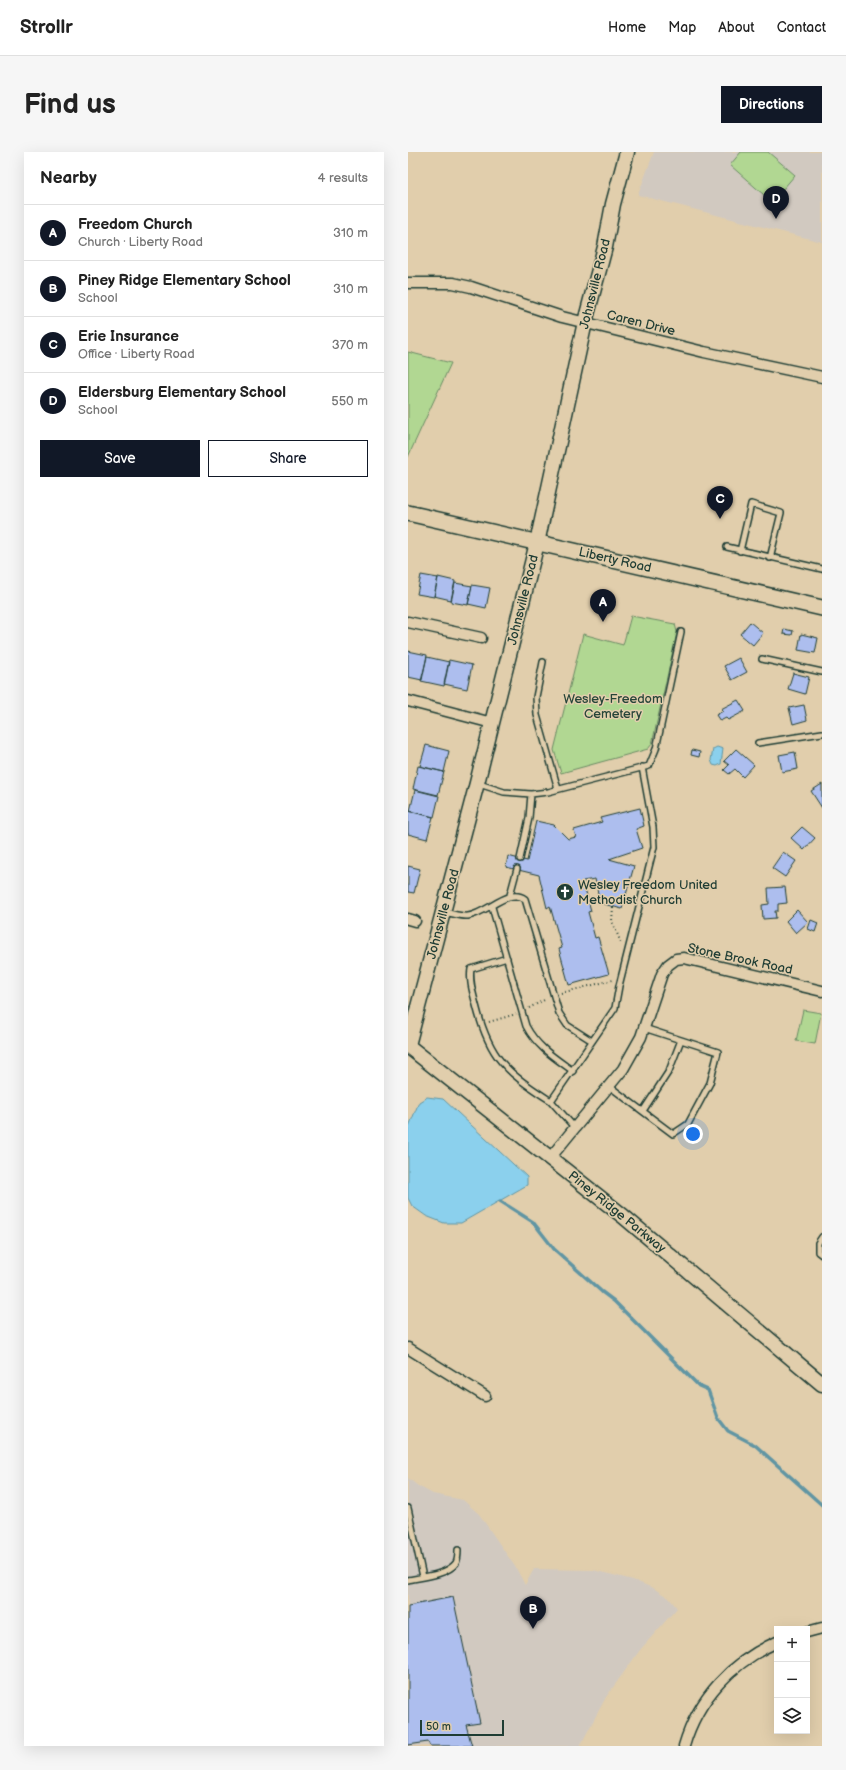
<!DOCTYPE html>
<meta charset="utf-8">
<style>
:root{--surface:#fff;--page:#f6f6f6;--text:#222;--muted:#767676;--line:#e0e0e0;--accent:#111827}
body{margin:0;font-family:"Balsamiq Sans",sans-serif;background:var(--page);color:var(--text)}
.controls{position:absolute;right:12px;bottom:12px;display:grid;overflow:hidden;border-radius:0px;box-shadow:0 4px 16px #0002}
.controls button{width:36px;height:36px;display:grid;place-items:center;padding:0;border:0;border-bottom:1px solid var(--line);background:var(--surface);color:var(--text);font:20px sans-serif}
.scale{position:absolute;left:12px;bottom:10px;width:84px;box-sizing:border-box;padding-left:4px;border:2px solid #1f3d34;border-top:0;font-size:11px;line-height:14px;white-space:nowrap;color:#1f3d34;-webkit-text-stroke:3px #e1ceac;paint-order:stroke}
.you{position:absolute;left:285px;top:982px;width:14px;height:14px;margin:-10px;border:3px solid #fff;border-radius:50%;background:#1a73e8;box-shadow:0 0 0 6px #1a73e833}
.badge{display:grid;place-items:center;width:26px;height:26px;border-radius:50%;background:var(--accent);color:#fff;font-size:13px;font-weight:700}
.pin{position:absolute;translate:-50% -33px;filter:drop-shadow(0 1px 2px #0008)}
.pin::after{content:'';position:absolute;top:21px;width:14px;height:12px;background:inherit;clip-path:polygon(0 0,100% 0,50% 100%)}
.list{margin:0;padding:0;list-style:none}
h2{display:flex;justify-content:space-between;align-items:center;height:52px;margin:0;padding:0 16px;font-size:17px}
h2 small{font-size:13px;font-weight:400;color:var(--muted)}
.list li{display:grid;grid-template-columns:26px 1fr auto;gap:12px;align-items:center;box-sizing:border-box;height:56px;padding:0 16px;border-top:1px solid var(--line)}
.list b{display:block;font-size:15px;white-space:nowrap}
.list p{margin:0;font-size:13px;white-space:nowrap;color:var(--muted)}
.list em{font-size:13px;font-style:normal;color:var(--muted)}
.actions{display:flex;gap:8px;padding:12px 16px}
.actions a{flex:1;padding:9px 0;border:1px solid var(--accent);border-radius:0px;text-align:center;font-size:14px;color:var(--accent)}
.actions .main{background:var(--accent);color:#fff}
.icon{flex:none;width:22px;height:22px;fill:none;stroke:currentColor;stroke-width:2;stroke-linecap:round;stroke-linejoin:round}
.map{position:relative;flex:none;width:414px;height:1594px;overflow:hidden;border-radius:0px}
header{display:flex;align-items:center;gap:24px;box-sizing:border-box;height:56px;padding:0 20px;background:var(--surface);border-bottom:1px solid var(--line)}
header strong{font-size:19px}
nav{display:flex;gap:22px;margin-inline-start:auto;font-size:14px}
.intro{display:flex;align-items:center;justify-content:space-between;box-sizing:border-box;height:96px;padding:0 24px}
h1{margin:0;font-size:28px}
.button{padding:10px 18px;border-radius:0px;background:var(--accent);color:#fff;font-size:14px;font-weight:700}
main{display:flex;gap:24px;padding:0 24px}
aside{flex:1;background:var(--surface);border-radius:0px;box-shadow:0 4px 16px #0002}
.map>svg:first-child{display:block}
.built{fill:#d1c9c0}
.green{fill:#b1d792;stroke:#688a63}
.water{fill:#8bd0ed;stroke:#6095a3}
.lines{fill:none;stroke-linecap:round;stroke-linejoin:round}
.stream{stroke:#6095a3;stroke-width:3.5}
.building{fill:#adbeee;stroke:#1f3d34}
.lane-casing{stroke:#1f3d34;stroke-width:8}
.street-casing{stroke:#1f3d34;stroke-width:13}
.secondary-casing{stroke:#1f3d34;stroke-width:17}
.primary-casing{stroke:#1f3d34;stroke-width:18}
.path{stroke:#1f3d34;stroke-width:2;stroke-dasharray:1 3;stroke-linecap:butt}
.lane{stroke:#e1ceac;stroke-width:5}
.street{stroke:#e1ceac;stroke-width:10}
.secondary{stroke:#e1ceac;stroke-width:14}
.primary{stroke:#e1ceac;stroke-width:15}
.labels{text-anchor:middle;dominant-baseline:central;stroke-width:3;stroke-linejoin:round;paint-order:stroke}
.street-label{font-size:13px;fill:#1f3d34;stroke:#e1ceac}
.park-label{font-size:13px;fill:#264539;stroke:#e1ceac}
.poi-label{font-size:13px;fill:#1f3d34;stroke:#e1ceac;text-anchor:start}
</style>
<header>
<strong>Strollr</strong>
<nav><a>Home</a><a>Map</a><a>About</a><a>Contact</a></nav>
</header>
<div class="intro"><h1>Find us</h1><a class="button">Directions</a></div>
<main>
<aside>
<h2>Nearby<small>4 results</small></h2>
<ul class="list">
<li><span class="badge">A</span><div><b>Freedom Church</b><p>Church · Liberty Road</p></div><em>310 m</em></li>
<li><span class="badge">B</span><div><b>Piney Ridge Elementary School</b><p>School</p></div><em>310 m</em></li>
<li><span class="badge">C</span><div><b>Erie Insurance</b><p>Office · Liberty Road</p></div><em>370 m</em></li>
<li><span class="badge">D</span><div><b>Eldersburg Elementary School</b><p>School</p></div><em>550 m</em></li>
</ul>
<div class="actions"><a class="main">Save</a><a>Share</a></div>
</aside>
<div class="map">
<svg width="414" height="1594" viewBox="0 0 414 1594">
<rect width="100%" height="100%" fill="#e1ceac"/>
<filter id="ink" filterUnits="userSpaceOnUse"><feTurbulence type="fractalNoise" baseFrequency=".025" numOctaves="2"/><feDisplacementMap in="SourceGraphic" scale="8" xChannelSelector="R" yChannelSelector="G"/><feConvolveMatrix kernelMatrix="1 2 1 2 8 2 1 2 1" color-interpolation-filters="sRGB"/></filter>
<g filter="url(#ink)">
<path class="built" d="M246,0H414V90L230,43Z
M0,1326L10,1334L25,1342L55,1348L71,1362L108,1416L117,1433L126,1417L185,1418L225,1428L245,1436L261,1446L269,1456L232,1498L198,1545L172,1594H0Z"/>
<path class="green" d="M333,0H360L387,23L364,50L322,13Z
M0,200L43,211L0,305Z
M223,464L267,472L269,480L244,592L240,597L153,621L146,598L175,482L215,493Z
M395,858L413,861L407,892L388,889Z"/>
<path class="water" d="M309,595L315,597L313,612L309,614L305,613L303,608L305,597Z
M19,945L35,947L119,1025V1033L53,1071H36L18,1064L4,1054L0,1046V977L11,950Z"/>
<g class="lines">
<path class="stream" d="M92,1049L125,1070L146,1097L194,1140L206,1149L291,1234L300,1238L310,1266L320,1279L347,1293L414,1353"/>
</g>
<path class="building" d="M13,423L30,426L26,445L9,442Z
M30,425L47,429L43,448L26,444Z
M47,431L64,434L60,453L43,450Z
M64,433L82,436L78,456L60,452Z
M342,470L355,481L345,493L332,482Z
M376,477L385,479L384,483L375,482Z
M393,482L410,486L407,501L390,498Z
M0,499L19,503L14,528L0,525Z
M19,505L41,510L36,534L13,529Z
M331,506L339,520L324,528L316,514Z
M41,508L64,513L59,537L36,532Z
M385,521L401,525L397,542L380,537Z
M330,548L337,559L320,568L318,566L312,569L308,563L315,559L313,557Z
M396,553L399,568L385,572L381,556Z
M18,593L41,599L36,620L12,614Z
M328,597L346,613L335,625L327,617L321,622L316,618L321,613L316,609Z
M284,598L292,600L291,605L283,603Z
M387,600L390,617L374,620L371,603Z
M10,614L36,620L30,643L5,637Z
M414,632V656L403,639Z
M7,638L31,644L26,665L2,659Z
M232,656L236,674L228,677L234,696L201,707L226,714L214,757L192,751L187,727L175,729L183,759L180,760L187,786L190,785L201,822L161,833L151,797L154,796L142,754L139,756L131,723L98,715L100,704L119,709L128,669L146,673L160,687L168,685L166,678L194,670L192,666Z
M0,659L25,665L19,687L0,682Z
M394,675L407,686L396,698L383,686Z
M375,700L388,709L377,725L364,716Z
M0,714L12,717L6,741L0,740Z
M377,735L379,751L370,752V759H367L368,766L355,767L354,753L361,752L360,736Z
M389,758L400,770L388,781L378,769Z
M403,768L410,771L407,780L400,777Z
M45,1445L72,1571L58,1573L64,1594H22L20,1590L0,1593V1454Z"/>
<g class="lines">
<defs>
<path id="lane" d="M319,395L414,417
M332,399L343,352L373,361L362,406
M354,507L414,520
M135,510L128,545L129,563L150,637
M350,591L414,581
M71,632L96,640L123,642L140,640L241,614L248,597L273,480
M112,707L121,666L123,642
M102,743L109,717
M84,755L118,874C129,895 147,906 165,919
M35,760C43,761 53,765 60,764C80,761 101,735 117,747L151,861L159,873L184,889
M99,806L63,817C61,829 65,841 68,853C81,906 98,920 143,949
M201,934L265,982L280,972L302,931L310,900L236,876
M235,959L261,919L273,888
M166,975L143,949L207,856L211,834L246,695L245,675L234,615
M414,1085L410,1091V1100L414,1103
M0,1356L15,1425
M0,1428C14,1425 39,1423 48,1411C50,1407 50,1402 50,1398"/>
<path id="street" d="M0,131H45L63,135L154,165L296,200L414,225
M0,470L73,486
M0,549L84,571
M0,767L7,769
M142,1006L215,917L233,885L254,822L260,813L268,807L276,806L414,839
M0,1196L77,1244
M399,1480L414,1476
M276,1594C290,1546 324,1510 369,1490"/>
<path id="secondary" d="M0,893L69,631L129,391L177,170L197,95L205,52L219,0
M0,894L215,1064L414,1232"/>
<path id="primary" d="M0,361L414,456"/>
</defs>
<use href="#lane" class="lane-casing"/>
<use href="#street" class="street-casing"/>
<use href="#secondary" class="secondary-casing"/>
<use href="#primary" class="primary-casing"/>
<path class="path" d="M205,755L204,769L213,791
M153,841L205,828
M121,856L138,847
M81,870L108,862"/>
<use href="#lane" class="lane"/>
<use href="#street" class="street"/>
<use href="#secondary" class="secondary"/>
<use href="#primary" class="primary"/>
</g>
</g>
<defs>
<symbol id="church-disc" viewBox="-11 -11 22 22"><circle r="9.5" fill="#1f3d34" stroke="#e1ceac"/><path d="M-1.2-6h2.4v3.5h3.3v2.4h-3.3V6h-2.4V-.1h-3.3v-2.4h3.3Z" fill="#fff"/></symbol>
</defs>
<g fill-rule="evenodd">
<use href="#church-disc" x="147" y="730" width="20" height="20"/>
</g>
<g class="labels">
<g class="street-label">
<text transform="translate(187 132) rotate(-76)">Johnsville Road</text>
<text transform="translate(233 171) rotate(14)">Caren Drive</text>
<text transform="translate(207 408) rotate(13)">Liberty Road</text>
<text transform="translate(115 448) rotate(-76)">Johnsville Road</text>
<text transform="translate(35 762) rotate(-75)">Johnsville Road</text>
<text transform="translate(332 807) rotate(12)">Stone Brook Road</text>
<text transform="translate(209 1060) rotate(39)">Piney Ridge Parkway</text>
</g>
<g class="park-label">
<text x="205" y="547">Wesley-Freedom<tspan x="205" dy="15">Cemetery</tspan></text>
</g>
<g class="poi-label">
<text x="170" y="733">Wesley Freedom United<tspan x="170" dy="15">Methodist Church</tspan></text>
</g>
</g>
</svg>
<div class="controls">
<button>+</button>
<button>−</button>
<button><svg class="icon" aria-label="layers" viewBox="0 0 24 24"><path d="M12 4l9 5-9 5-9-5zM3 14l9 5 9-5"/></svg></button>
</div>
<div class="scale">50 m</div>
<div class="you"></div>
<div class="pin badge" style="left:195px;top:470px">A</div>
<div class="pin badge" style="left:125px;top:1477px">B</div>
<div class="pin badge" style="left:312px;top:367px">C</div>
<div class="pin badge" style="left:368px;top:67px">D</div>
</div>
</main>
